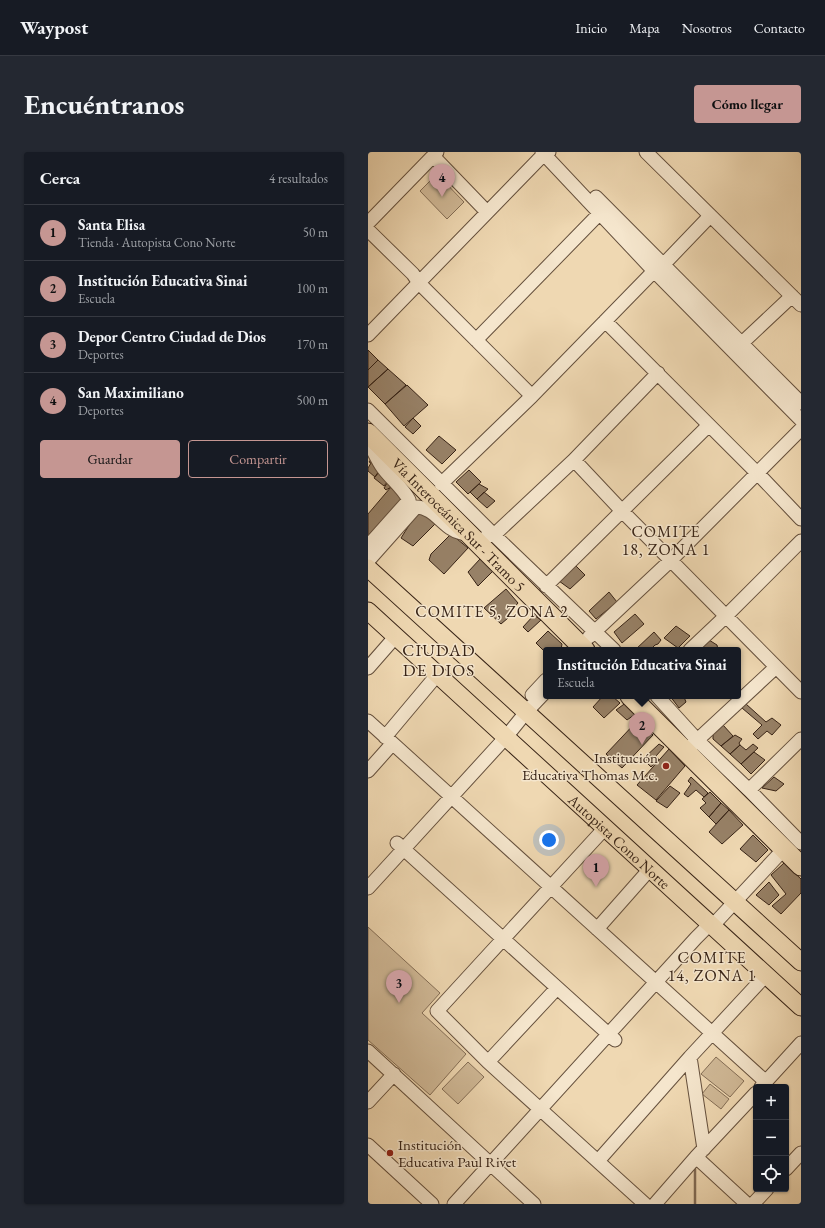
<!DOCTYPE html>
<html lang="es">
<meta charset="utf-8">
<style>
:root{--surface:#171b24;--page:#242831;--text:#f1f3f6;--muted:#9ea1a6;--line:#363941;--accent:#c59692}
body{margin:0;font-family:"EB Garamond",serif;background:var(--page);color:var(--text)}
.controls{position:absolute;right:12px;bottom:12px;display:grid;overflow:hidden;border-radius:4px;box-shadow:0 1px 3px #0004}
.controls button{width:36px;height:36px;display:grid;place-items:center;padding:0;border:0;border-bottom:1px solid var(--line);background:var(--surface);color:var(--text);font:20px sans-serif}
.you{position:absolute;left:181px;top:688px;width:14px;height:14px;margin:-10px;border:3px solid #fff;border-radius:50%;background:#1a73e8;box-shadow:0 0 0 6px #1a73e833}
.badge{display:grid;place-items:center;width:26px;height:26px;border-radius:50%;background:var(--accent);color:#111;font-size:13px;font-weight:700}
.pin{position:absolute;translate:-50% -33px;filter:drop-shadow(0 1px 2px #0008)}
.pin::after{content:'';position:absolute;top:21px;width:14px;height:12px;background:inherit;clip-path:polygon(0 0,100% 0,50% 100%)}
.popup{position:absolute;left:175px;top:495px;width:198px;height:52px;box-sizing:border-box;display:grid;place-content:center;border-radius:4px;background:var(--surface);filter:drop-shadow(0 1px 3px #0005);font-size:13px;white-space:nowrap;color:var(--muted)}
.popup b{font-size:15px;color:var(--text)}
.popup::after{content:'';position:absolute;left:50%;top:100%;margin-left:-8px;border:8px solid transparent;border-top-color:var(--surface)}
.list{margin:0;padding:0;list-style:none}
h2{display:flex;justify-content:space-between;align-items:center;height:52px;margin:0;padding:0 16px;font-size:17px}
h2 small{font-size:13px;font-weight:400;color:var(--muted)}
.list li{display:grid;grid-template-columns:26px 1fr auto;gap:12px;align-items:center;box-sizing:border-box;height:56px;padding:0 16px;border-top:1px solid var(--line)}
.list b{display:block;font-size:15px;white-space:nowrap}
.list p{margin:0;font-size:13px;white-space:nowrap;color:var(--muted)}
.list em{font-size:13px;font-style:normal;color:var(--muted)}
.actions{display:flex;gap:8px;padding:12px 16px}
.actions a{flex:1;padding:9px 0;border:1px solid var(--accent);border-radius:4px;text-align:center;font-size:14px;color:var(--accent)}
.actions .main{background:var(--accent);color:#111}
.icon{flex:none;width:22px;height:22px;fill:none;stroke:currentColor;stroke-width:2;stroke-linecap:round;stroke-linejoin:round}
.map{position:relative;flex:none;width:433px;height:1052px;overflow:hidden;border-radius:4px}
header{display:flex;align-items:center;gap:24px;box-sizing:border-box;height:56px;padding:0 20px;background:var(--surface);border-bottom:1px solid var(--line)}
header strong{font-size:19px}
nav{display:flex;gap:22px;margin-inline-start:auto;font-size:14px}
.intro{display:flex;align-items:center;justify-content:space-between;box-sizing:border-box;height:96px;padding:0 24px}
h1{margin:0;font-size:28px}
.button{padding:10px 18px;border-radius:4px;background:var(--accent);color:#111;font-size:14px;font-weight:700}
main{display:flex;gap:24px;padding:0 24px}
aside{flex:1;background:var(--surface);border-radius:4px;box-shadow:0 1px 3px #0004}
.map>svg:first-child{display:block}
.green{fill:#d0b997;stroke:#846e56}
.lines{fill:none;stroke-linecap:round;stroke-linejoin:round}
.stream{stroke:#806a54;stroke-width:2.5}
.building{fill:#978167;stroke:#372316}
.minor-casing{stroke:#65503d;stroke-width:15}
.major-casing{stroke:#372316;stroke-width:19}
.highway-casing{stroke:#372316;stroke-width:21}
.minor{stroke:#f5e6cd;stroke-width:13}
.major{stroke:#efd8b2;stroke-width:17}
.highway{stroke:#efd8b2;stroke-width:19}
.poi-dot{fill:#8f2418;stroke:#f5e6cd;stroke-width:1.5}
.labels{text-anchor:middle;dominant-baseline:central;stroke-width:3;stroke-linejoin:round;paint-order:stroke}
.street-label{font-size:15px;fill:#372316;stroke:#f5e6cd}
.poi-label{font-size:15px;fill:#372316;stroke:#f5e6cd;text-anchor:end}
.neighbourhood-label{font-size:16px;letter-spacing:1px;fill:#372316;stroke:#f5e6cd}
.quarter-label{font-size:17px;letter-spacing:1px;fill:#372316;stroke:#f5e6cd}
</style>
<header>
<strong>Waypost</strong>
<nav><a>Inicio</a><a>Mapa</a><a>Nosotros</a><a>Contacto</a></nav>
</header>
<div class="intro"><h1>Encuéntranos</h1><a class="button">Cómo llegar</a></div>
<main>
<aside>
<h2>Cerca<small>4 resultados</small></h2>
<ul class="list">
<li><span class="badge">1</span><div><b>Santa Elisa</b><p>Tienda · Autopista Cono Norte</p></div><em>50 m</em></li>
<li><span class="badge">2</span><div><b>Institución Educativa Sinai</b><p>Escuela</p></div><em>100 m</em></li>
<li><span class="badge">3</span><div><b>Depor Centro Ciudad de Dios</b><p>Deportes</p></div><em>170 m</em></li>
<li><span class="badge">4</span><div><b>San Maximiliano</b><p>Deportes</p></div><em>500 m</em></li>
</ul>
<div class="actions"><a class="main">Guardar</a><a>Compartir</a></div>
</aside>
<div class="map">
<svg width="433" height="1052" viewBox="0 0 433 1052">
<rect width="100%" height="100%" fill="#efd8b2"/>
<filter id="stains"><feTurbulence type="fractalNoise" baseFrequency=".005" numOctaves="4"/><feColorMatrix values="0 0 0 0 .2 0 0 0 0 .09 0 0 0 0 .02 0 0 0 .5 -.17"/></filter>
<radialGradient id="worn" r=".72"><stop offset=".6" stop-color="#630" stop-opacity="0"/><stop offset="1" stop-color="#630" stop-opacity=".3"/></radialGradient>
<path class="green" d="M69,22L96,50L79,67L52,39Z
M0,775L72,841L54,861L98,902L62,943L0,888Z
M348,905L376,929L362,945L333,922Z
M100,910L116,925L90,952L74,937Z
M342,932L361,947L353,957L334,942Z"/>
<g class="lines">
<path class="stream" d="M327,1017V1052"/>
</g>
<path class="building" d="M0,198L10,208L0,218Z
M10,208L20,217L0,235V218Z
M20,217L38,233L17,252L0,235Z
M39,233L60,253L36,274L17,252Z
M45,266L53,274L45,282L37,275Z
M71,284L88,298L74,312L58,298Z
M6,303L17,313L7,325L0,319V316L3,311L1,310Z
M14,315L24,324L16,334L6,326Z
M101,318L113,330L100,342L88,330Z
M21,328L39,343L0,384V362L23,335L18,338L16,336Z
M111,332L120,337L109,347L102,340Z
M116,340L127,349L119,356L109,347Z
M50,359L73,366L45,394L33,386Z
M83,382L100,396L76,422L61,408L63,402Z
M112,407L125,419L110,434L100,420Z
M207,413L217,423L202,437L191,429Z
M138,437L150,451L138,465L140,466L133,472L116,456Z
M241,440L249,450L228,467L221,459Z
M267,462L276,472L254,491L246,480Z
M166,463L173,468L160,480L155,475Z
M308,474L322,484L310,496L296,486Z
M180,479L194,492L193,498H178V501L168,491Z
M286,480L293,488L290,492L287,493L282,498H267Z
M341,488L349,493L350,498H332Z
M235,544H244L252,551L236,566L225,555Z
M302,544H318L316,545L318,550L311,556Z
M259,550L269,561L259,568L248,558Z
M378,552L398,570L404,566L413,573L404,583L399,579L390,587L385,582L394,573L374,556Z
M270,568L285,583L254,616L238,602Z
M355,573L365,584L353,594L345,587V582Z
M367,583L374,587L371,591L372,593L362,602L353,594Z
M291,592L296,595L288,604L291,608L283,615L275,607Z
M385,592L390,596L373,612L362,602L372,593L378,598Z
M301,597L317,614L288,648L269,633Z
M386,600L397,608L383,622L373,612Z
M323,625L340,641L336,645L328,638L320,645L316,642L323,632L320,629Z
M406,625L416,632L408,639L394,636Z
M302,634L312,641L299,656L288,649Z
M342,640L353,651L341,665L332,656L338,651L334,647Z
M353,651L361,658L348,672L341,665Z
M361,658L375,673L354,692L341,680Z
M385,683L400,698L388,710L372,697Z
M416,711L433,727V741L413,762L404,754L418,742L403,723Z
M401,730L411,743L401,753L388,743Z"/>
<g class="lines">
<defs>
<path id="minor" d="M174,0L286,119L433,268
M278,0L433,153
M65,4L119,60
M228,45L433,251
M0,71L69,0
M0,78L45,122L51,131L164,244
M237,169L395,327L433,367
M0,183L176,2L181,0
M108,188L231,62
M374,191L424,144
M0,258L126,383L246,498
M0,288C5,298 9,308 15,316C23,327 35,336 41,348L0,394
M206,308L254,359L433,540
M73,332L164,244L286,119L295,113L342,64
M119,384L126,383L206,308L290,221
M0,409L48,355C67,355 75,377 93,381
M178,434L341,273
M221,485L302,409L433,277
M322,498L358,464L433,389
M0,516L28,484
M164,543L178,528
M289,544L330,589L381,638L433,691
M0,569L398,930
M17,585L69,523
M324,593L408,515
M0,619L24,592
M381,638L433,587
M237,676L69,859L120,910L277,1052
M29,691L247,888
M0,736L138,585L159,559L178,539
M229,777L282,717
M0,899L166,1052
M322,905L336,997
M120,910L189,836
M393,935L433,891
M0,950L26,922
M0,993L64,1052
M328,1005L379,1052
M230,1009L322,905L398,823
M418,1017L433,1001
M86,1052L328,786L342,772L348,770L416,697
M287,1052L328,1005L388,941
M385,1052L399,1037"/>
<g id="major">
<path d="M0,416L433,810"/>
<path id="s1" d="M0,459L433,855"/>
</g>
<g id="highway">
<path id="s2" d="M0,281L217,498"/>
<path d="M262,544L433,714"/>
</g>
</defs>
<use href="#minor" class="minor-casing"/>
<use href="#major" class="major-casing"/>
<use href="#highway" class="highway-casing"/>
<use href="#minor" class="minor"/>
<use href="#major" class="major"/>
<use href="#highway" class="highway"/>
</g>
<g class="poi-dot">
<circle cx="298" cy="614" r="4"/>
<circle cx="22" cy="1001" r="4"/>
</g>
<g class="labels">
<g class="street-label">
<text stroke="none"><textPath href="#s2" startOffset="129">Vía Interoceánica Sur - Tramo 5</textPath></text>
<text stroke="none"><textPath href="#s1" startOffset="341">Autopista Cono Norte</textPath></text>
</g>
<g class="poi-label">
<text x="290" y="605">Institución<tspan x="290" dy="17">Educativa Thomas M.c.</tspan></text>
<text x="30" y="992" text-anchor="start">Institución<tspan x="30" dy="17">Educativa Paul Rivet</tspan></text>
</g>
<g class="neighbourhood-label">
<text x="298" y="379">COMITE<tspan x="298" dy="18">18, ZONA 1</tspan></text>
<text x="124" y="459">COMITE 5, ZONA 2</text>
<text x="344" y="805">COMITE<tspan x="344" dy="18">14, ZONA 1</tspan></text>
</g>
<g class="quarter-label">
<text x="71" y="498">CIUDAD<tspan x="71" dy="20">DE DIOS</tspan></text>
</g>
</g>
<rect width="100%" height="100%" filter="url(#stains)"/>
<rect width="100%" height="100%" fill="url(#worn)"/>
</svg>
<div class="controls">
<button>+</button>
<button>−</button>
<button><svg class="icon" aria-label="locate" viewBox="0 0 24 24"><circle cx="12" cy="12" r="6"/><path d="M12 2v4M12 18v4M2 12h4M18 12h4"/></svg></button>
</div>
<div class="you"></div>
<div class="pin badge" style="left:228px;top:735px">1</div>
<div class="pin badge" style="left:274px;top:593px">2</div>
<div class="popup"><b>Institución Educativa Sinai</b>Escuela</div>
<div class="pin badge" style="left:31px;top:851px">3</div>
<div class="pin badge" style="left:74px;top:45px">4</div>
</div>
</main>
